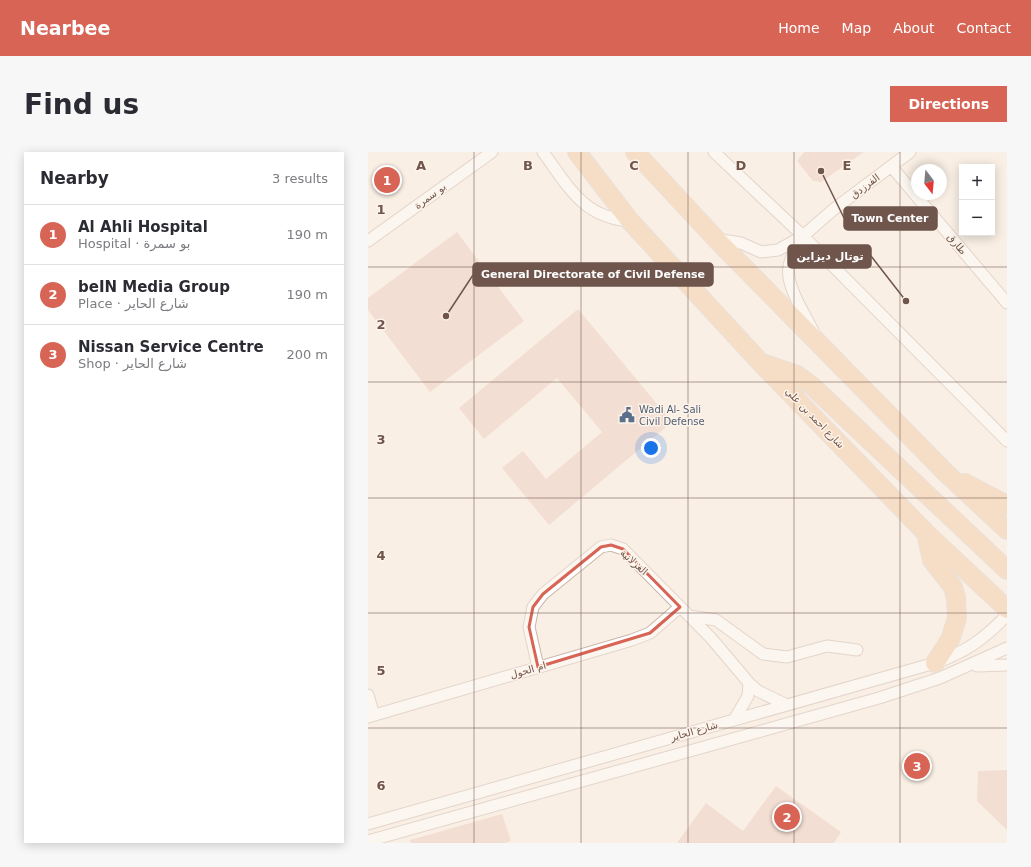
<!DOCTYPE html>
<meta charset="utf-8">
<style>
:root{--surface:#fff;--page:#f7f7f7;--text:#2b2b33;--muted:#7c7c81;--line:#e1e1e2;--accent:#d76455}
body{margin:0;font-family:"DejaVu Sans",Vazirmatn,sans-serif;background:var(--page);color:var(--text)}
.controls{position:absolute;right:12px;top:12px;display:grid;overflow:hidden;border-radius:0px;box-shadow:0 2px 10px #0003}
.controls button{width:36px;height:36px;display:grid;place-items:center;padding:0;border:0;border-bottom:1px solid var(--line);background:var(--surface);color:var(--text);font:20px sans-serif}
.compass{position:absolute;left:543px;top:12px;width:36px;height:36px;border-radius:50%;background:var(--surface);box-shadow:0 2px 10px #0003;rotate:164deg}
.you{position:absolute;left:283px;top:296px;width:14px;height:14px;margin:-10px;border:3px solid #fff;border-radius:50%;background:#1a73e8;box-shadow:0 0 0 6px #1a73e833}
.badge{display:grid;place-items:center;width:26px;height:26px;border-radius:50%;background:var(--accent);color:#fff;font-size:13px;font-weight:700}
.pin{position:absolute;translate:-50% -50%;border:2px solid #fff;box-shadow:0 1px 4px #0006}
.list{margin:0;padding:0;list-style:none}
h2{display:flex;justify-content:space-between;align-items:center;height:52px;margin:0;padding:0 16px;font-size:17px}
h2 small{font-size:13px;font-weight:400;color:var(--muted)}
.list li{display:grid;grid-template-columns:26px 1fr auto;gap:12px;align-items:center;box-sizing:border-box;height:60px;padding:0 16px;border-top:1px solid var(--line)}
.list b{display:block;font-size:15px;white-space:nowrap}
.list p{margin:0;font-size:13px;white-space:nowrap;color:var(--muted)}
.list em{font-size:13px;font-style:normal;color:var(--muted)}
.map{position:relative;flex:none;width:639px;height:691px;overflow:hidden;border-radius:0px}
header{display:flex;align-items:center;gap:24px;box-sizing:border-box;height:56px;padding:0 20px;background:var(--accent);color:#fff}
header strong{font-size:19px}
nav{display:flex;gap:22px;margin-inline-start:auto;font-size:14px}
.intro{display:flex;align-items:center;justify-content:space-between;box-sizing:border-box;height:96px;padding:0 24px}
h1{margin:0;font-size:28px}
.button{padding:10px 18px;border-radius:0px;background:var(--accent);color:#fff;font-size:14px;font-weight:700}
main{display:flex;gap:24px;padding:0 24px}
aside{flex:1;background:var(--surface);border-radius:0px;box-shadow:0 2px 10px #0003}
.map>svg:first-child{display:block}
.building{fill:#eccbbe}
.lines{fill:none;stroke-linecap:round;stroke-linejoin:round}
.street-casing{stroke:#c9b6ab;stroke-width:13}
.primary-casing{stroke:#d7cfcd;stroke-width:20}
.street{stroke:#fff;stroke-width:11}
.primary{stroke:#f2cba3;stroke-width:18}
.marked{fill:none;stroke:#d76455;stroke-width:3;stroke-linejoin:round}
.grid{fill:none;stroke:#6f554c;stroke-width:1;stroke-opacity:0.55}
.labels{text-anchor:middle;dominant-baseline:central;stroke-width:3;stroke-linejoin:round;paint-order:stroke}
.street-label{font-size:10px;fill:#6f554c;stroke:#fdf3e9}
.service-label{font-size:10px;fill:#4e5e75;stroke:#fdf3e9;text-anchor:start}
.grid-label{font-size:13px;text-anchor:middle;font-weight:bold;fill:#6f554c;stroke:#fdf3e9;stroke-width:3;stroke-linejoin:round;paint-order:stroke}
.leader{fill:none;stroke:#6f554c;stroke-width:1.5}
.callout-dot{fill:#6f554c;stroke:#fdf3e9;stroke-width:1.5}
.callout{fill:#6f554c;stroke:#6f554c;stroke-width:1.5}
.callout-label{font-size:11px;text-anchor:middle;font-weight:bold;fill:#fff}
</style>
<header>
<strong>Nearbee</strong>
<nav><a>Home</a><a>Map</a><a>About</a><a>Contact</a></nav>
</header>
<div class="intro"><h1>Find us</h1><a class="button">Directions</a></div>
<main>
<aside>
<h2>Nearby<small>3 results</small></h2>
<ul class="list">
<li><span class="badge">1</span><div><b>Al Ahli Hospital</b><p>Hospital · بو سمرة</p></div><em>190 m</em></li>
<li><span class="badge">2</span><div><b>beIN Media Group</b><p>Place · شارع الحاير</p></div><em>190 m</em></li>
<li><span class="badge">3</span><div><b>Nissan Service Centre</b><p>Shop · شارع الحاير</p></div><em>200 m</em></li>
</ul>
</aside>
<div class="map">
<svg width="639" height="691" viewBox="0 0 639 691">
<rect width="100%" height="100%" fill="#f9efe4"/>
<path class="building" d="M436,0H496L453,30L445,29L429,9Z
M89,80L156,169L62,240L0,158V146Z
M210,157L304,270L181,373L134,316L155,299L178,327L234,280L189,226L116,287L91,256Z
M639,618V678L609,649L610,619Z
M408,634L473,680L466,691H309L338,651L375,679Z
M134,662L143,689L137,691H43L42,688Z"/>
<g class="lines">
<defs>
<path id="street" d="M175,0C201,35 214,65 262,69
M346,0L435,84L639,289
M523,14L639,151
M435,84C430,94 422,104 421,115C417,133 438,164 446,181
M348,87L373,91L393,100L410,98L435,84L466,57L542,0
M0,89L124,0
M321,464L348,468L395,502L419,505L459,494L489,498
M609,514L639,513
M170,515L161,475L165,455L175,442L233,395L243,393L255,397L343,486L381,531L390,539L419,553
M0,543L6,563
M0,565L264,488L282,481L312,455
M366,568L380,544L381,531
M0,672L567,511C598,500 616,487 639,463
M0,689L511,546L572,526L639,496"/>
<path id="primary" d="M209,0L262,69L392,210L558,381L639,457
M267,0L348,87L578,321L639,378
M394,211L429,223L444,234L639,418
M597,331L639,353
M558,381L564,408L585,435L588,446L589,466L582,488L567,511"/>
</defs>
<use href="#street" class="street-casing"/>
<use href="#primary" class="primary-casing"/>
<use href="#street" class="street"/>
<use href="#primary" class="primary"/>
</g>
<path d="M0 0H639V691H0ZM243,393L255,397L312,455L282,481L170,515L161,475L165,455L175,442L233,395Z" fill="#f9efe4" fill-opacity=".55" fill-rule="evenodd"/>
<path class="marked" d="M243,393L255,397L312,455L282,481L170,515L161,475L165,455L175,442L233,395Z"/>
<path class="grid" d="M106,0V691M213,0V691M320,0V691M426,0V691M532,0V691M0,115H639M0,230H639M0,346H639M0,461H639M0,576H639"/>
<defs>
<symbol id="civic-bare" viewBox="-9 -9 18 18"><path d="M-.6-6.5H3V-4.5H.6V-3L4-1V1h2V6H-6V1h2V-1L-.6-3ZM-1.2 2.5V6h2.4V2.5Z" fill="#5c6f8a" stroke="#fdf3e9" stroke-width="2.5" paint-order="stroke"/></symbol>
</defs>
<g fill-rule="evenodd">
<use href="#civic-bare" x="248" y="252" width="22" height="22"/>
</g>
<g class="labels">
<g class="street-label">
<text transform="translate(497 34) rotate(-37)">الفرزدق</text>
<text transform="translate(62 44) rotate(-36)">بو سمرة</text>
<text transform="translate(589 92) rotate(50)">طارق</text>
<text transform="translate(447 266) rotate(46)">شارع احمد بن علي</text>
<text transform="translate(266 410) rotate(42)">الغزلانية</text>
<text transform="translate(160 518) rotate(-16)">ام الحول</text>
<text transform="translate(326 579) rotate(-16)">شارع الحاير</text>
</g>
<g class="service-label">
<text x="271" y="257">Wadi Al- Sali<tspan x="271" dy="12">Civil Defense</tspan></text>
</g>
</g>
<g class="grid-label">
<text x="53" y="18">A</text>
<text x="160" y="18">B</text>
<text x="266" y="18">C</text>
<text x="373" y="18">D</text>
<text x="479" y="18">E</text>
<text x="13" y="62">1</text>
<text x="13" y="177">2</text>
<text x="13" y="292">3</text>
<text x="13" y="408">4</text>
<text x="13" y="523">5</text>
<text x="13" y="638">6</text>
</g>
<path class="leader" d="M453 19L476 66M538 149L503 104M78 164L105 123"/>
<g class="callout-dot">
<circle cx="453" cy="19" r="4"/>
<circle cx="538" cy="149" r="4"/>
<circle cx="78" cy="164" r="4"/>
</g>
<g class="callout">
<rect x="476" y="55" width="93" height="23" rx="4"/>
<rect x="420" y="93" width="83" height="23" rx="4"/>
<rect x="105" y="111" width="240" height="23" rx="4"/>
</g>
<g class="callout-label">
<text x="522" y="70">Town Center</text>
<text x="462" y="108">توتال ديزاين</text>
<text x="225" y="126">General Directorate of Civil Defense</text>
</g>
</svg>
<div class="controls">
<button>+</button>
<button>−</button>
</div>
<svg class="compass" viewBox="-18 -18 36 36"><path d="M0-13l5 13h-10z" fill="#e53935"/><path d="M0 13l5-13h-10z" fill="#7c7c81"/></svg>
<div class="you"></div>
<div class="pin badge" style="left:19px;top:28px">1</div>
<div class="pin badge" style="left:419px;top:665px">2</div>
<div class="pin badge" style="left:549px;top:614px">3</div>
</div>
</main>
